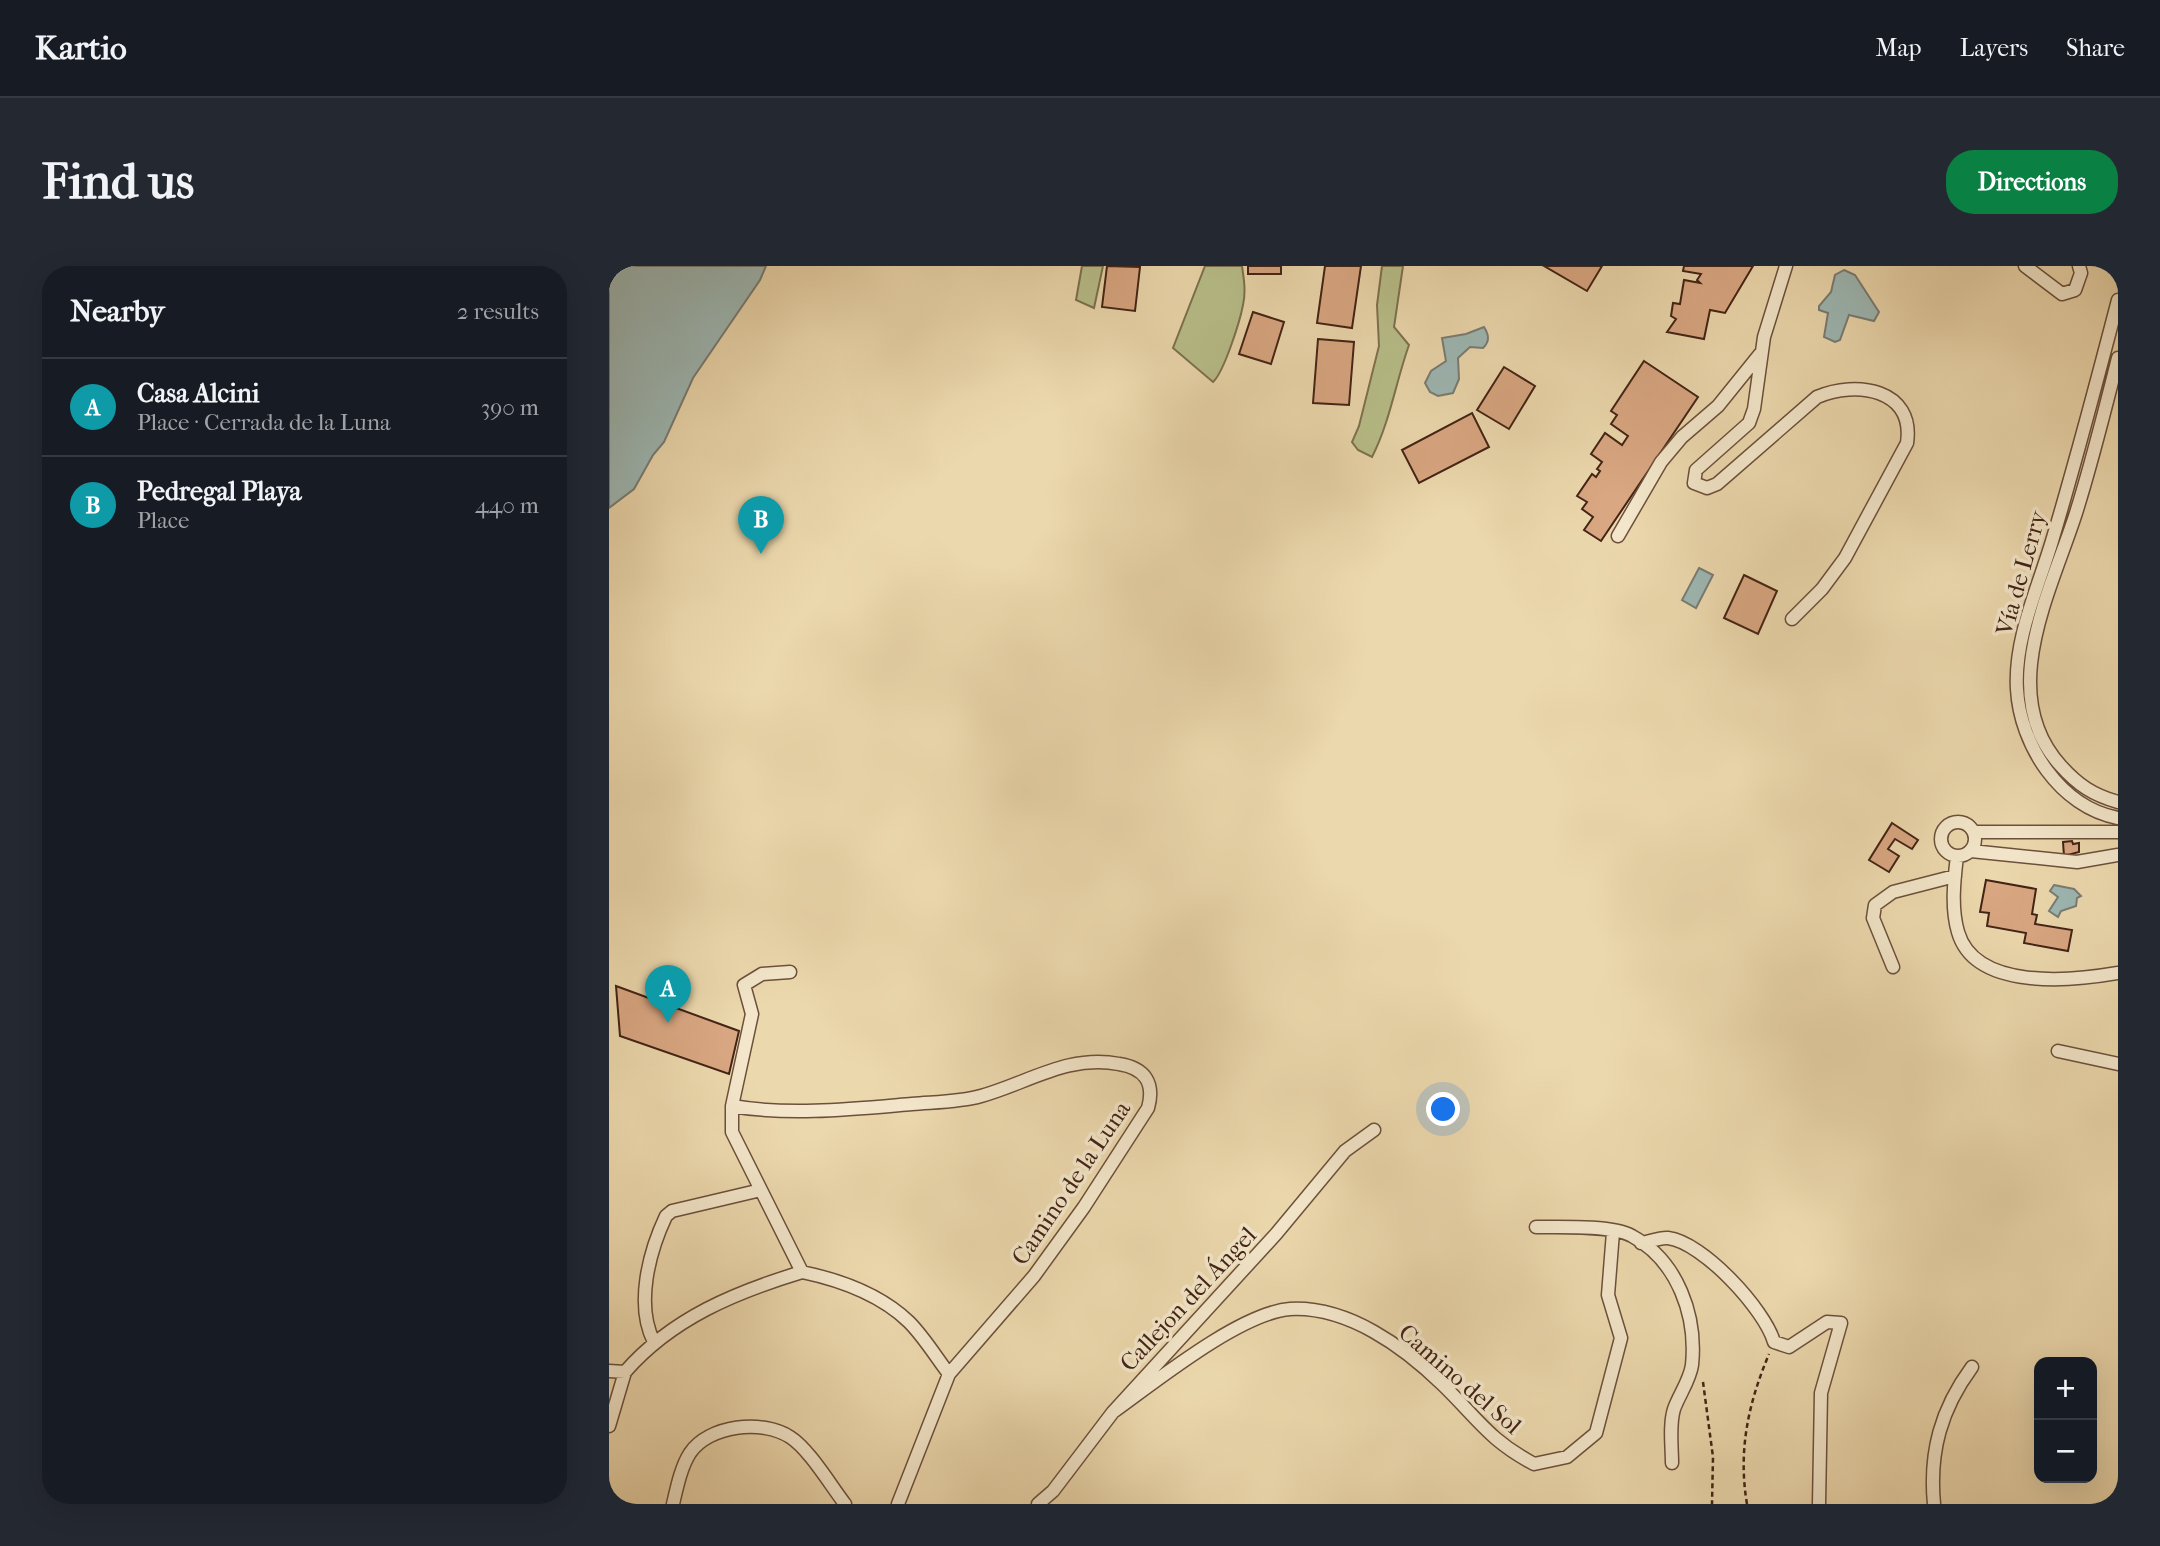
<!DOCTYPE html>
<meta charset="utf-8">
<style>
:root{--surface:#171b24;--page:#242831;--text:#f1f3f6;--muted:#9ea1a6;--line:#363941;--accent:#0b8043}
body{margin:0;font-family:"IM FELL French Canon",serif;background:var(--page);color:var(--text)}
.controls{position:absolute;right:21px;bottom:21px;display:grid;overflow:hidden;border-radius:14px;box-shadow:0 7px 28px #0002}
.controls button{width:63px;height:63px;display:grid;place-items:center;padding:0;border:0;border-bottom:2px solid var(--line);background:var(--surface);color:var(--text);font:35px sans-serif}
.you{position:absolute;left:835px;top:844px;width:24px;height:24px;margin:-18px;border:5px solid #fff;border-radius:50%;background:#1a73e8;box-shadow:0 0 0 10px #1a73e833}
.badge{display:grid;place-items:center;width:46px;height:46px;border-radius:50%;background:var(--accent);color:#fff;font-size:23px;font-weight:700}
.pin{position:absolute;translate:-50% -58px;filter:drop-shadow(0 2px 4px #0008)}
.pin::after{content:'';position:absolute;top:37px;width:24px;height:21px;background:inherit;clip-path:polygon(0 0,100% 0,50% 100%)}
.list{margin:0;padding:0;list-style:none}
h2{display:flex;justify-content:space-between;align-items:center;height:91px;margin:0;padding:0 28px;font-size:30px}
h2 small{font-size:23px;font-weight:400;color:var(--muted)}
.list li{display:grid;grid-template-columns:46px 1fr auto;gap:21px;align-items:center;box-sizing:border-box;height:98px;padding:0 28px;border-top:2px solid var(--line)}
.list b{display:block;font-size:26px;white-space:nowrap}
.list p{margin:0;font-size:23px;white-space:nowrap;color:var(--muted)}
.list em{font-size:23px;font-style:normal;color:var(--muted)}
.map{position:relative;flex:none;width:1509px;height:1238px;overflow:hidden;border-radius:28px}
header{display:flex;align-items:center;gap:42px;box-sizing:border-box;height:98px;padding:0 35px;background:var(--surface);border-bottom:2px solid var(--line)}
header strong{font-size:33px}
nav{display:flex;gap:38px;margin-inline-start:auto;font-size:24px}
.intro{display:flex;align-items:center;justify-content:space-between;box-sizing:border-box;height:168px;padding:0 42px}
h1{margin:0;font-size:49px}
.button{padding:18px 32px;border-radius:28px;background:var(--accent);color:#fff;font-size:24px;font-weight:700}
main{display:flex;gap:42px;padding:0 42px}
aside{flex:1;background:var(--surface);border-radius:28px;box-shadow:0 7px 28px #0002}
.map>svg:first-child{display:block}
.green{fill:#b8bf8a;stroke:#7d7150;stroke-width:2}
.water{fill:#9db8b4;stroke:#797c74;stroke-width:2}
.building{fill:#d9a782;stroke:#422315;stroke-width:2}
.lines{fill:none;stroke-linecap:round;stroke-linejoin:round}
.minor-casing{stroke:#6c503b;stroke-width:15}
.path{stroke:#422315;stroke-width:2.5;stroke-dasharray:5 3.5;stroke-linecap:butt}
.minor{stroke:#f3e6ca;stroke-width:12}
.labels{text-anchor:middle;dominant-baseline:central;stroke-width:7;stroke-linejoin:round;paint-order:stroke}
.street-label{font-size:24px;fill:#422315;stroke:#f3e6ca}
</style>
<header>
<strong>Kartio</strong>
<nav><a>Map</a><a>Layers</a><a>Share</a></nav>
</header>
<div class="intro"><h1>Find us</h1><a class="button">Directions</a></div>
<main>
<aside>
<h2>Nearby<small>2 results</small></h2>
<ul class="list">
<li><span class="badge" style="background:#0f9aa8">A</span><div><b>Casa Alcini</b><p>Place · Cerrada de la Luna</p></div><em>390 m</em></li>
<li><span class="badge" style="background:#0f9aa8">B</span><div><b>Pedregal Playa</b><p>Place</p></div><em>440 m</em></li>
</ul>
</aside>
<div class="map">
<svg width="1509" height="1238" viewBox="0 0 1509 1238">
<rect width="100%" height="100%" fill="#ecd8ad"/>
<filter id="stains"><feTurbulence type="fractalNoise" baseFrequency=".00286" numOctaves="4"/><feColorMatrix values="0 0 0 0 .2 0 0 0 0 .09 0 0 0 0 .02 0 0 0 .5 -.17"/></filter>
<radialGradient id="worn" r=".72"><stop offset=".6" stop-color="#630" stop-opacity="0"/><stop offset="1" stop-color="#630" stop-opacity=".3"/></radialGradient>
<path class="green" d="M473,0H494L485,42L467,34Z
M596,0H633C635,13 637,26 634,39C631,55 615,106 604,116L564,82Z
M773,0H794L785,61L800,79C787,115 781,156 763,191L749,184L743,176L750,160L770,80L768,39Z"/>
<path class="water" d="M0,0H157L151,14L84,112L55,176L44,189L25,223L0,242Z
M1235,4L1246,9L1270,46L1265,55L1240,49L1231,74L1226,76L1215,71L1219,47L1210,44V40L1222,26L1226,9Z
M875,61C880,69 881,75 874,82L861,81L849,92L850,113L844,127L829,130L821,126L816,117L822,105L837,95L833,72L857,68Z
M1090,302L1104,309L1087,342L1073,334Z
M1445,619L1465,623L1472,630L1468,632L1467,640L1452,645L1449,651L1440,645L1449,631L1441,625Z"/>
<path class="building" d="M498,0L531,1L526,45L493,41Z
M639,0H672V8H639Z
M716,0H752L743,62L708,57Z
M935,0H993L978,25Z
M1075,0H1144L1116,47L1101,44L1095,73L1058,66L1067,53L1062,50L1064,37L1071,38L1075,14L1091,17L1088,14L1092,8L1074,5Z
M644,46L675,56L662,98L630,88Z
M709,73L745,76L740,139L704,137Z
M1035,95L1089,131L992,275L975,264L984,251L973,243L978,236L968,230L983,208L987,211L991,205L988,203L993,196L982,188L996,167L1013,179L1019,170L1002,158L1008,149L1002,145Z
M895,101L926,120L900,163L868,144Z
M863,147L880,181L810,217L793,184Z
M1135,309L1168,325L1149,368L1115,352Z
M1283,557L1309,574L1303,583L1286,573L1279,583L1290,590L1280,606L1260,594Z
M1463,575L1464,578L1470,577V586L1455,590L1454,576Z
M1377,614L1427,623L1423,648L1428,649L1426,658L1463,664L1459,685L1415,677L1417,667L1378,660L1380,647L1371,646Z
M7,720L130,765L120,808L11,770Z"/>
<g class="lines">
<defs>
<path id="minor" d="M1177,0L1155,71L1145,143L1140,157L1087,204L1085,217L1098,222L1108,218L1208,131C1247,114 1306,123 1298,177L1236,292L1213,323L1183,353
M1416,0L1453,28L1466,24L1472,7L1470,0
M1509,34C1488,115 1467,195 1443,275C1429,322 1405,373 1408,423C1411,479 1451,541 1509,552
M1509,92C1496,144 1483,196 1467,247C1442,325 1386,428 1452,500C1469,519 1484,529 1509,536
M1009,270L1052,196L1073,171L1109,140L1151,88
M1332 573a17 17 0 1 1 34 0a17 17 0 1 1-34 0Z
M1366,566H1509
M1362,585L1468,596L1509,589
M1348,590C1345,615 1342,642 1349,666C1366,725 1463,715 1509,707
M1284,701L1264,652L1266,639L1284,626L1346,610
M181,706L153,708L135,719L143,748L123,840V866L193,1006C231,1014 272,1029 300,1056C315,1071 327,1091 340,1108
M1449,785L1509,798
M123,840C181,850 245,843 303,838C326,836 351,836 372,830C419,817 459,788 510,798C536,802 546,817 539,842L475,941L425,1010L340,1108L289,1238
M927,961C949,961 1005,959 1023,970C1069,995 1088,1050 1083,1099C1081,1114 1070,1129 1065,1143C1060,1159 1063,1181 1063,1197
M1032,977C1040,976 1051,971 1059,972C1094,976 1156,1044 1165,1076L1180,1081L1218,1056L1232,1057L1212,1127L1210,1238
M45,1076C26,1039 40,986 57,950L63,945L152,924
M0,1105L16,1106C63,1052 127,1026 193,1006
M504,1146C546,1116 631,1047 681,1043C739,1040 795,1081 834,1119C869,1153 880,1174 925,1198L958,1191L987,1167L1012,1072L999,1029L1004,966
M0,1160L16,1106
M64,1238C68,1221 72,1201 81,1187C100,1159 153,1153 181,1171C200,1183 222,1220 236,1238
M429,1238L444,1225L504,1146L667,968L736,885L765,864
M1325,1238C1320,1186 1332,1143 1363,1101"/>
</defs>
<use href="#minor" class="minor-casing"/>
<path class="path" d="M1094,1116L1104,1191L1103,1238
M1138,1238C1129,1185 1139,1138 1160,1088"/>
<use href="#minor" class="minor"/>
</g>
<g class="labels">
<g class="street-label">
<text transform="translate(1412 307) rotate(-74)">Vía de Lerry</text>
<text transform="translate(462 917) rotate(-56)">Camino de la Luna</text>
<text transform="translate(579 1033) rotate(-47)">Callejon del Ángel</text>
<text transform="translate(851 1113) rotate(41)">Camino del Sol</text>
</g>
</g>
<rect width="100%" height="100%" filter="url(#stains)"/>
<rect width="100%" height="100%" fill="url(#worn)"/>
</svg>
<div class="controls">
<button>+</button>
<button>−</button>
</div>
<div class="you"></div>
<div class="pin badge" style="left:59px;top:757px;background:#0f9aa8">A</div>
<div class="pin badge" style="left:152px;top:288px;background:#0f9aa8">B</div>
</div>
</main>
